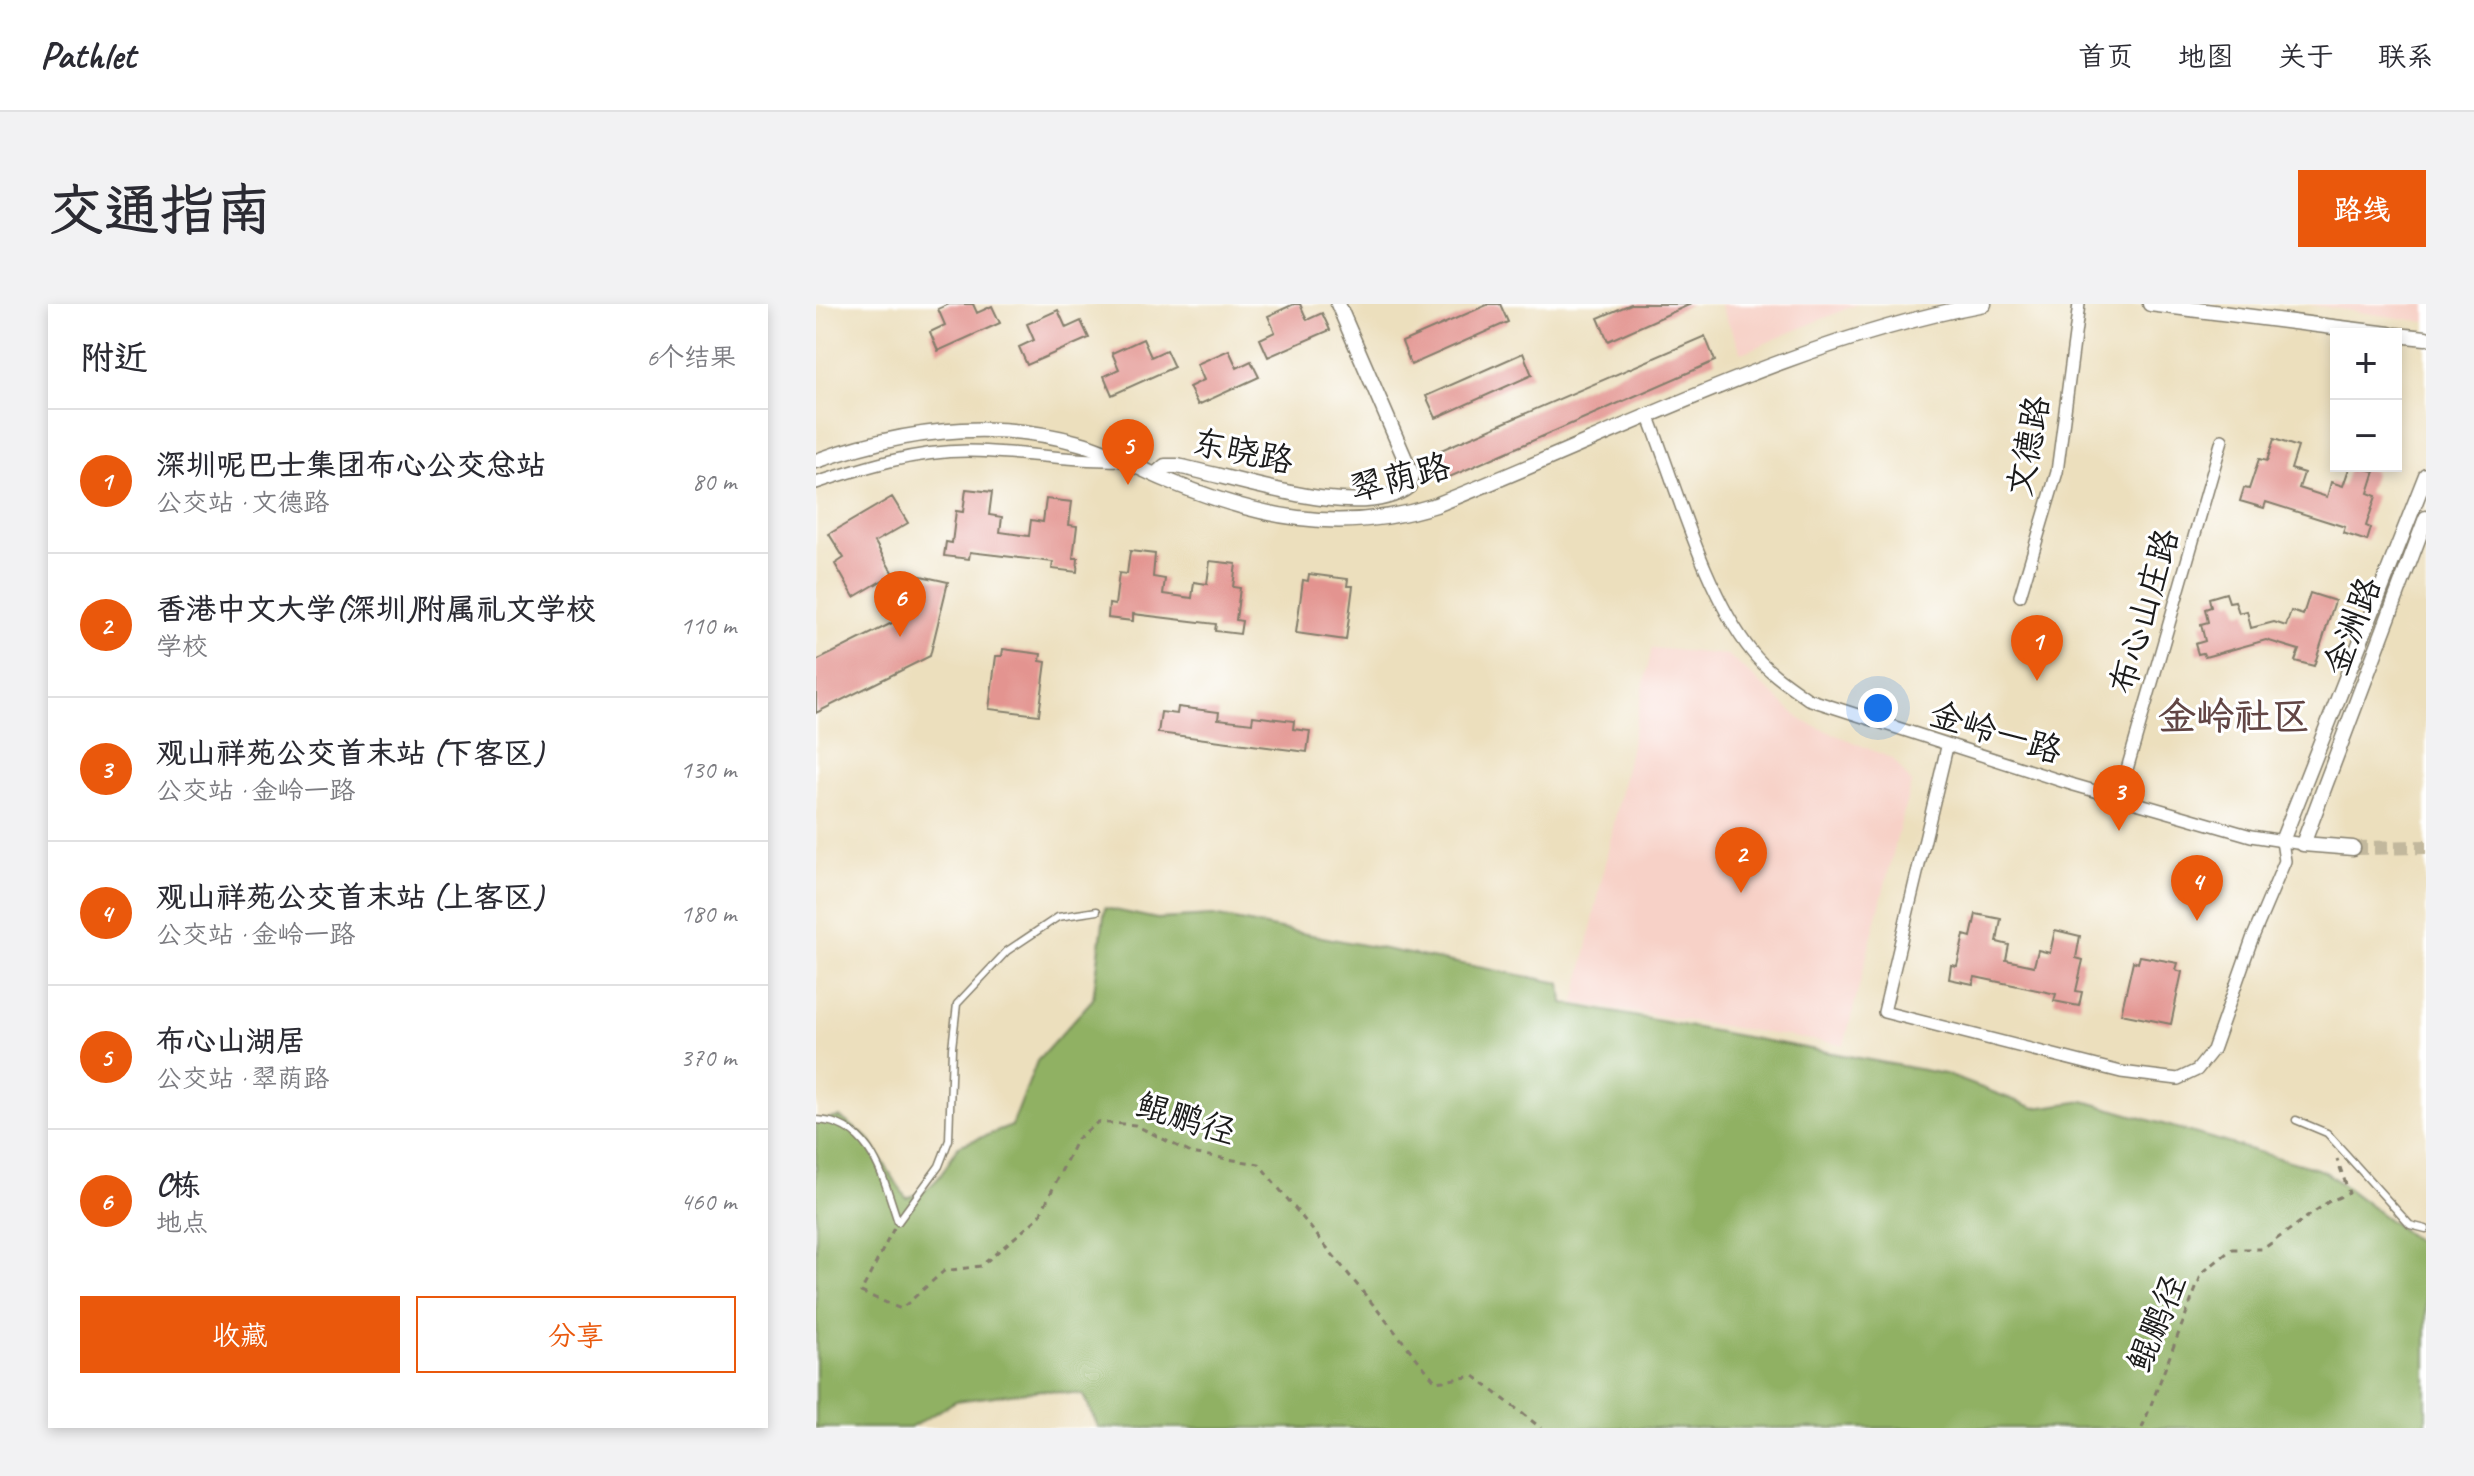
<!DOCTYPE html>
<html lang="zh">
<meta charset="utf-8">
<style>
:root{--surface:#fff;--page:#f2f2f3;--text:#2b2b33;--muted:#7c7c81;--line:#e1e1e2;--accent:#ea580c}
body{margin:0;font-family:Caveat,"LXGW WenKai TC",sans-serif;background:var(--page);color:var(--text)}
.controls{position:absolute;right:24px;top:24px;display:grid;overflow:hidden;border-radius:0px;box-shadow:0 4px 12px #0003}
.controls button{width:72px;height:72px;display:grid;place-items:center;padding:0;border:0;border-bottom:2px solid var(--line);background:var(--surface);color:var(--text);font:40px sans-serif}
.you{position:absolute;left:1062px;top:404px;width:28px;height:28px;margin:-20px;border:6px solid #fff;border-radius:50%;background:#1a73e8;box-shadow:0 0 0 12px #1a73e833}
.badge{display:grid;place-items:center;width:52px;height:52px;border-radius:50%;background:var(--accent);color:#fff;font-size:26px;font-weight:700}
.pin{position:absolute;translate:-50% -66px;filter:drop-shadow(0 2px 4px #0008)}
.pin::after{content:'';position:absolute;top:42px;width:28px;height:24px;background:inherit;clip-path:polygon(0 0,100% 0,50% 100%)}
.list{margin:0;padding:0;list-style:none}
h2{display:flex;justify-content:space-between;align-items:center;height:104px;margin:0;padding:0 32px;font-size:34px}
h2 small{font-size:26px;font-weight:400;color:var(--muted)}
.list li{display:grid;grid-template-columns:52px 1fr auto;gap:24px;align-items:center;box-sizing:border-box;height:144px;padding:0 32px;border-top:2px solid var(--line)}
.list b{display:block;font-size:30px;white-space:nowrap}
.list p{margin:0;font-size:26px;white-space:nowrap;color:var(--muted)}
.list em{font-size:26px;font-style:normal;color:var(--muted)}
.actions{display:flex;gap:16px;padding:24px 32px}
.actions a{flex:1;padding:18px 0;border:2px solid var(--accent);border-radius:0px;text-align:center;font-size:28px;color:var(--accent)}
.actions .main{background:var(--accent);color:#fff}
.map{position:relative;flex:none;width:1610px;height:1124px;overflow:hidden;border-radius:0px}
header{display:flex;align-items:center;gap:48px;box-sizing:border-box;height:112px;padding:0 40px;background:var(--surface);border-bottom:2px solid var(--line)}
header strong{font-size:38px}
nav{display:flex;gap:44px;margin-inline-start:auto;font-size:28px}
.intro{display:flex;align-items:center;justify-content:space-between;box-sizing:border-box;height:192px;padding:0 48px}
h1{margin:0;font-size:56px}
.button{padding:20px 36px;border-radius:0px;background:var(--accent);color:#fff;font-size:28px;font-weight:700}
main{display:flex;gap:48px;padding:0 48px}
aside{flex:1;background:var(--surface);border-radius:0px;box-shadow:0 4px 12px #0003}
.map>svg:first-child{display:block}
.built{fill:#f7d1c7}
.forest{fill:#90b164;stroke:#566640;stroke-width:2}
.building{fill:#e39490}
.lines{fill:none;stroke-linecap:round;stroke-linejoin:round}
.tertiary-tunnel{stroke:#c2b89d;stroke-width:14;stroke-dasharray:14 7;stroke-linecap:butt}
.service-casing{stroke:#847e6c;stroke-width:9}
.minor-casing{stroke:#847e6c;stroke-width:14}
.tertiary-casing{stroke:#847e6c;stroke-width:17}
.path{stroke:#847e6c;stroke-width:3;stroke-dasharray:6 6;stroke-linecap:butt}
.service{stroke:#fff;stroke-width:6}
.minor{stroke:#fff;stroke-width:11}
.tertiary{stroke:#fff;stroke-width:14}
.labels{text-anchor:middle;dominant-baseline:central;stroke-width:6;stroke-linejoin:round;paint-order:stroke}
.street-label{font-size:34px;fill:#1c1c1c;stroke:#fff}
.quarter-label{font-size:38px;font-weight:bold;fill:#624645;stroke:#fff}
</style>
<header>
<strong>Pathlet</strong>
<nav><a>首页</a><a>地图</a><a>关于</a><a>联系</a></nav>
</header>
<div class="intro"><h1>交通指南</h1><a class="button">路线</a></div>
<main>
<aside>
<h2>附近<small>6个结果</small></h2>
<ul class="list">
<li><span class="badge">1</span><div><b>深圳呢巴士集团布心公交总站</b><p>公交站 · 文德路</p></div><em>80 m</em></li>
<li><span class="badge">2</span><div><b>香港中文大学(深圳)附属礼文学校</b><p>学校</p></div><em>110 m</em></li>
<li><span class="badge">3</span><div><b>观山祥苑公交首末站 (下客区)</b><p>公交站 · 金岭一路</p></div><em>130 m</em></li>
<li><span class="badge">4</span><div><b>观山祥苑公交首末站 (上客区)</b><p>公交站 · 金岭一路</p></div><em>180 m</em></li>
<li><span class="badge">5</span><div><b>布心山湖居</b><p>公交站 · 翠荫路</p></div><em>370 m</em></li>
<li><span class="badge">6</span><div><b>C栋</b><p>地点</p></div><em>460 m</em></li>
</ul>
<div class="actions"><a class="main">收藏</a><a>分享</a></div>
</aside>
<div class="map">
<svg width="1610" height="1124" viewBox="0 0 1610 1124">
<rect width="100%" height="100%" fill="#fff"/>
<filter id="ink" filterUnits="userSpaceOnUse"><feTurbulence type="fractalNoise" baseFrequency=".0125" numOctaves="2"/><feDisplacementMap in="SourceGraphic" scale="16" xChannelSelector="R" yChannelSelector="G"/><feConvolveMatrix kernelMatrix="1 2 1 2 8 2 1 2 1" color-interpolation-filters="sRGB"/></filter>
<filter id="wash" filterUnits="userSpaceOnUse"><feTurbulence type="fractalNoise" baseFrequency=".006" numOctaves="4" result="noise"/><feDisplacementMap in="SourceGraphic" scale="32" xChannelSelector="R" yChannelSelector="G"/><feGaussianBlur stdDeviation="1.8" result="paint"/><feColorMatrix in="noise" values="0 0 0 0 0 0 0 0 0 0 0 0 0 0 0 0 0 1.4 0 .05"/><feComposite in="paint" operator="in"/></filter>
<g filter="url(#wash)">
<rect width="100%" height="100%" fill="#ecdfbd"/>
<path class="built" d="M904,0H1042L926,49Z
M1490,0H1610V18Z
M836,344L912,351L987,417L1077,455L1095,479L1028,741L759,699Z"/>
<path class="forest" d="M289,604L341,615L397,612L745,679L747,699L1129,770L1219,804L1268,797L1508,867L1610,944V1124H283L267,1091L226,1086L140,1097L94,1124H0V817L24,813L52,834L90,894C118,888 129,866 142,842L196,822L221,757L277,695Z"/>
<g id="blocks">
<path class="building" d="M133,0H157L161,9L176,2L184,19L122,47L114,28L129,21L122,5Z
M478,0H484L491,16L506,9L514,26L452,53L444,35L459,28L452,12Z
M673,0H684L692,18L595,61L586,38Z
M815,0H875L792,37L782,14Z
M242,6L250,24L265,17L273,34L211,61L203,43L218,36L211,20Z
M889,32L899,57L629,175L618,149Z
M327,35L335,53L350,46L358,63L296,91L288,72L303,65L296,49Z
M413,46L421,64L435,57L443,73L382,101L373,83L388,76L381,60Z
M707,49L716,71L620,114L610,92Z
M1458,135L1482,143L1475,165L1488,169L1483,184L1511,193L1515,178L1527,182L1534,162L1559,167L1552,189L1560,192L1550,222L1555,224L1551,237L1527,229L1529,223L1450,198L1448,204L1424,197L1428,184L1433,185L1443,155L1451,157Z
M150,185L176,188L173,211L186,213L184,228L213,232L215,216L227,218L230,195L256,198L253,221L261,222L257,254H262L261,268L236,265L237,258L154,248L153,255L128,252L130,238L136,239L140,207L147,208Z
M76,193L92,219L59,238L77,270L38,293L19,260L28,254L13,230Z
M314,247L339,250L337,273L349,275L347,290L376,294L378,278L391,280L394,257L420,260L417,283L424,284L420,316L426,317L424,330L399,327L400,320L317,310V317L292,314L293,300L299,301L303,269L311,270Z
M87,268L132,278L114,352L0,409V357L88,313L80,296Z
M493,270L532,275L531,282H537L530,336L480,329L487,276L492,277Z
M1410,289L1413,298L1419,297L1423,309L1431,307L1435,324L1458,318L1470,322L1475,307L1487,311L1494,289L1519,297L1498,362L1479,357L1483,346L1450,336L1389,353L1387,349L1382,350L1379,340L1389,337L1385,320L1392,318L1389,305L1395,303L1393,294Z
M187,345L225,350L224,357L230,358L223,411L173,405L180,352H186Z
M362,403L403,408L402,415L436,419L437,412L478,417L477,425L494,427L491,448L342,429L345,408L361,410Z
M1160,610L1185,615L1181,638L1193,641L1190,656L1218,662L1222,646L1234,649L1239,626L1264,632L1260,654L1267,656L1260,687L1266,688L1263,702L1238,697L1240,690L1159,673L1157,680L1133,675L1135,661L1141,662L1148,631L1155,633Z
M1324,652L1362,659L1360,666L1366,668L1355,720L1305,710L1317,657L1322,659Z"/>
</g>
</g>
<g filter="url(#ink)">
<use href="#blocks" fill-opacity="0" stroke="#847e6c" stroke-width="2"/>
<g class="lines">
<path class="tertiary-tunnel" d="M1537,544L1610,543"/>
<defs>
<path id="service" d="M0,816C56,818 67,874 82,918
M1480,816L1511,829L1594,921L1610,925
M82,918L123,862L133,836L136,744L141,700L191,647L242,613L281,607"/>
<path id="minor" d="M833,113C861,185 889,289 936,348C951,367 972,381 992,395L1258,481L1435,532L1487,540
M0,179C49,163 99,147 151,147C203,147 254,158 306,156
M1204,292L1241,168L1263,0
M1131,443L1068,708L1305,768L1362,775L1381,766L1397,746L1436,635L1469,557L1466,537
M1303,493L1406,136"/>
<path id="tertiary" d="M1334,0L1573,30
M1580,31L1610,34
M0,157C84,127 176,114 263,139C293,147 320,163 348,175C439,213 523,232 620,201C800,130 977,36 1168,0
M339,171L349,162H361C416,172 545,220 593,182L596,171L522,0
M1466,537L1610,171
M1537,544L1487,540L1610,214"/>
</defs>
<use href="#service" class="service-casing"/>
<use href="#minor" class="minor-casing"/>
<use href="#tertiary" class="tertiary-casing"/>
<path class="path" d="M78,924L45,988L85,1005L128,967L165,962L223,913L261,835L282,818L319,821L375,849L443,860L620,1078L658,1072L725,1124
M1326,1124L1386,969L1416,945H1447L1512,898L1533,889L1521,855"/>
<use href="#service" class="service"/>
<use href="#minor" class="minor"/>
<use href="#tertiary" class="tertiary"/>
</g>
</g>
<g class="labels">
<g class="street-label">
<text transform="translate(1212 142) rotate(-79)">文德路</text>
<text transform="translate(427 147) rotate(12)">东晓路</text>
<text transform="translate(584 173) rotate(-14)">翠荫路</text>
<text transform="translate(1328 307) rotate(-74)">布心山庄路</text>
<text transform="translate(1536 322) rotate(-69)">金洲路</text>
<text transform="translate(1180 428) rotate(17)">金岭一路</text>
<text transform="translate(370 814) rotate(17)">鲲鹏径</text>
<text transform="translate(1340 1019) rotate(-68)">鲲鹏径</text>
</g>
<g class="quarter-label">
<text x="1418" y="412">金岭社区</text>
</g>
</g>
</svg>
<div class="controls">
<button>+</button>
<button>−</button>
</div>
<div class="you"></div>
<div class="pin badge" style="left:1221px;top:377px">1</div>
<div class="pin badge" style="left:925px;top:589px">2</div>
<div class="pin badge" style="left:1303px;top:527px">3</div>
<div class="pin badge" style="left:1381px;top:617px">4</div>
<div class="pin badge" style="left:312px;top:181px">5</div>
<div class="pin badge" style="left:84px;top:333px">6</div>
</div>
</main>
